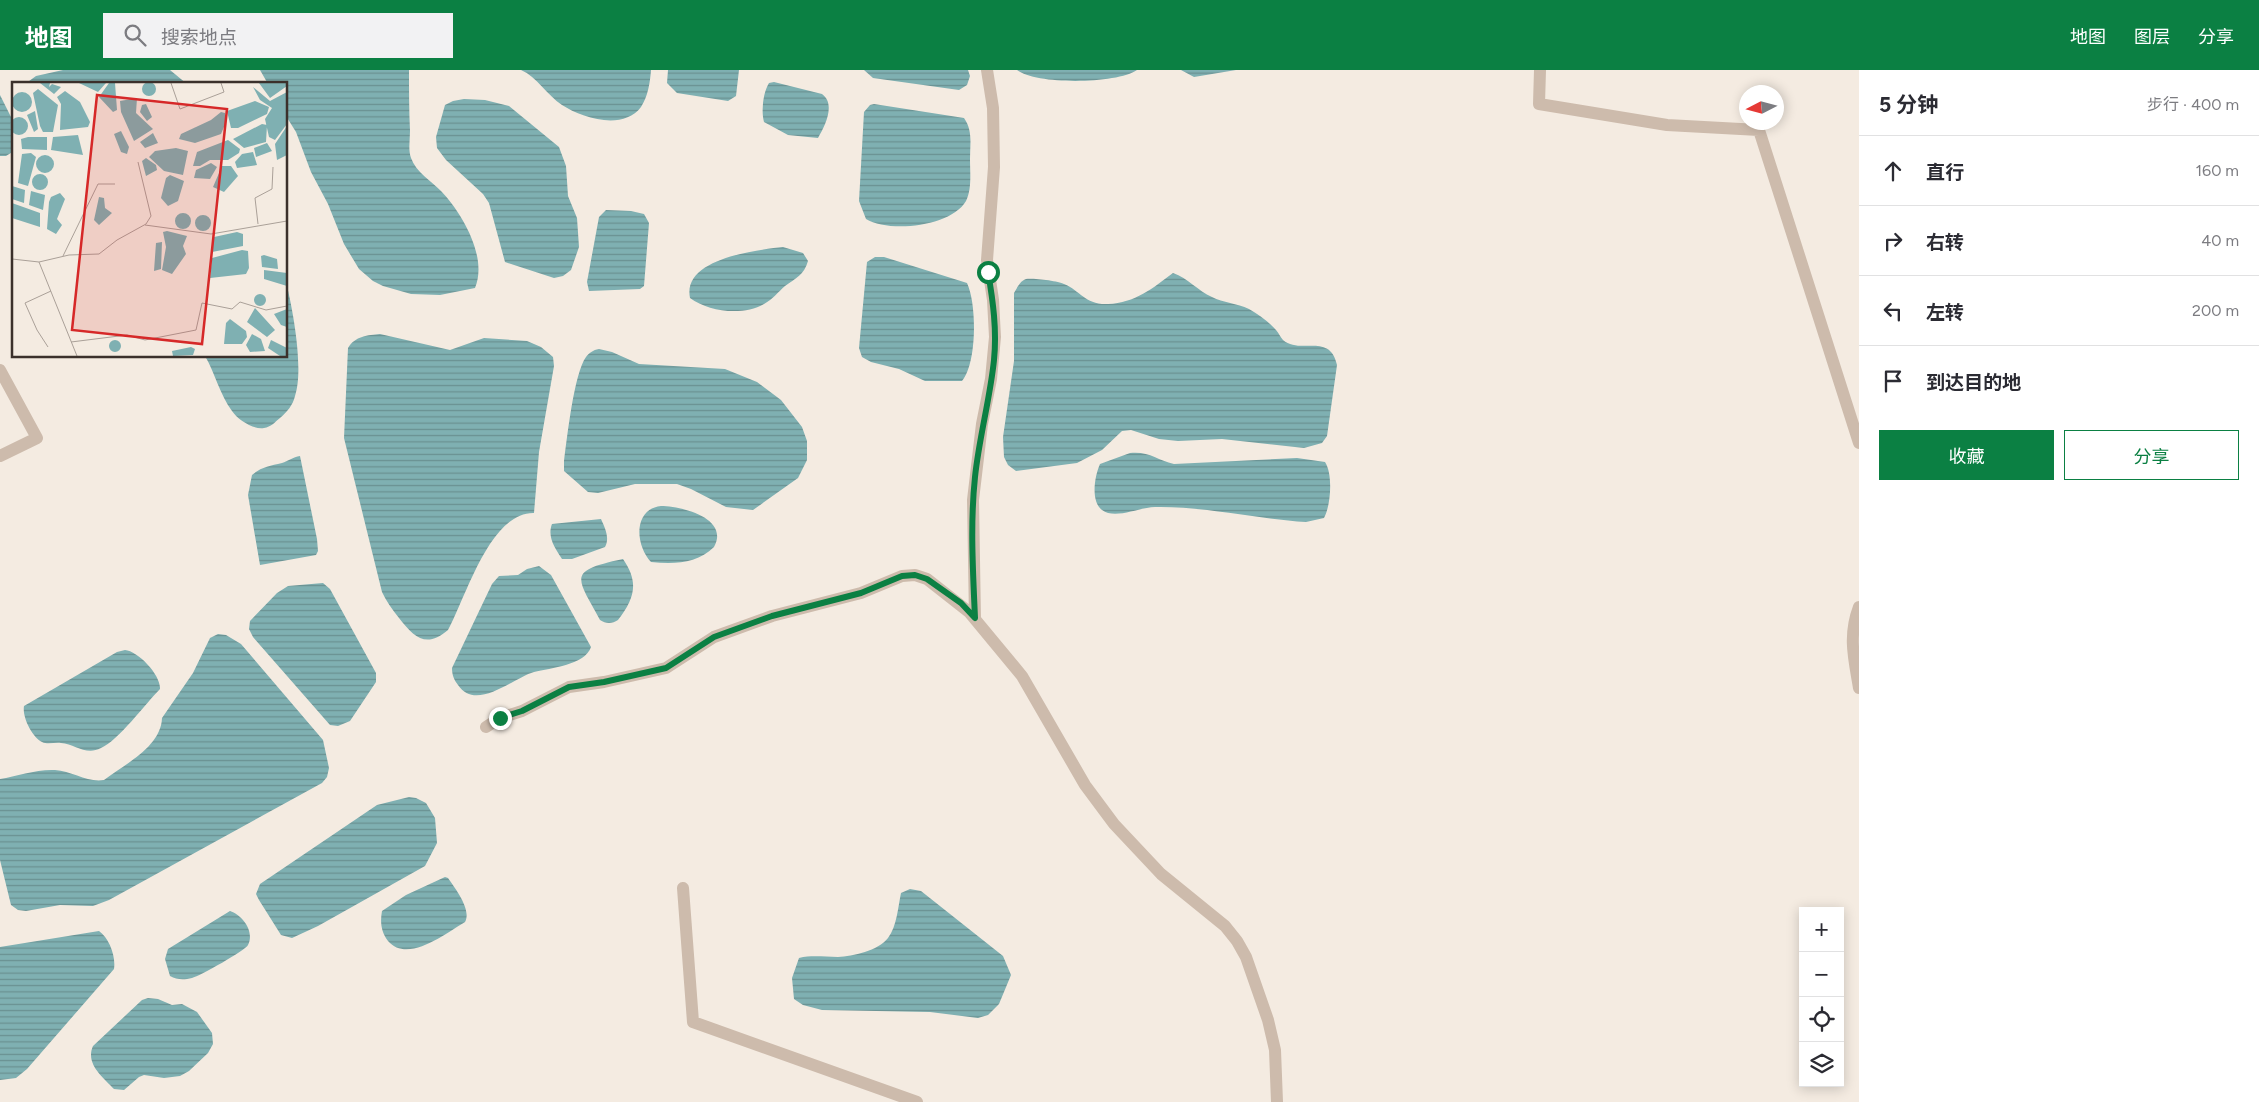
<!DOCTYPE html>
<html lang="zh">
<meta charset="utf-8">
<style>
:root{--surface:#fff;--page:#f2f2f3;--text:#2b2b33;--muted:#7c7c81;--line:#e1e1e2;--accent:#0b8043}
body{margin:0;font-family:Figtree,"Noto Sans SC",sans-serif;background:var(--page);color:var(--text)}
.controls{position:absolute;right:15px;bottom:15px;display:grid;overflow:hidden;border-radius:0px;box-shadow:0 2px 12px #0003}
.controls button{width:45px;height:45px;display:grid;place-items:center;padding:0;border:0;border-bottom:1px solid var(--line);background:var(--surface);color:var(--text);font:25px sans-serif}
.compass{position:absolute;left:1739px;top:15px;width:45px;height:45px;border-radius:50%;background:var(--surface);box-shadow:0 2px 12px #0003;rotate:264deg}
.stop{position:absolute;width:15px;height:15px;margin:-11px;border:4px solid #0b8043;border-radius:50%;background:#fff}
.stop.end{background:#0b8043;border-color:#fff;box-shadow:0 1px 5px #0008}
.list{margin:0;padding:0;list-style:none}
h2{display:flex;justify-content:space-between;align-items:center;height:65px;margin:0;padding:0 20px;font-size:21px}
h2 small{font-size:16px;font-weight:400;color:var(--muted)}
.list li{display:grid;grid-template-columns:32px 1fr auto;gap:15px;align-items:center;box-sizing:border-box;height:70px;padding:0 20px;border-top:1px solid var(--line)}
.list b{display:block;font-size:19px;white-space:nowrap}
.list em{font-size:16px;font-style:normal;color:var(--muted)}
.actions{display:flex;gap:10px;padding:15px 20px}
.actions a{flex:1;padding:11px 0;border:1px solid var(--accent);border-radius:0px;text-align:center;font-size:18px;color:var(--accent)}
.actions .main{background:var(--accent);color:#fff}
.icon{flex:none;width:28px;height:28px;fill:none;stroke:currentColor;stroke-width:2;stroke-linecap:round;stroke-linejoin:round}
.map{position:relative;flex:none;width:1859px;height:1032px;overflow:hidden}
header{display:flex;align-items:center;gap:30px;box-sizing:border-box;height:70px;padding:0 25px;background:var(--accent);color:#fff}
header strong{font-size:24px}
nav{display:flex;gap:28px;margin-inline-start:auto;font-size:18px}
.search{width:350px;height:45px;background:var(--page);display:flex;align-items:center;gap:12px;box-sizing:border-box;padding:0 18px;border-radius:0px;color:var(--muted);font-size:19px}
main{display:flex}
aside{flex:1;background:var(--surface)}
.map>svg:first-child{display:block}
.water{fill:url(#water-rules)}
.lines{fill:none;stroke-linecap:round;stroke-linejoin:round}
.street{stroke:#cdbbac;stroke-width:12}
.route{stroke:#0b8043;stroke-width:6}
.inset-road{fill:none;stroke:#aaa098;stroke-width:1}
.view{fill:#d62828;fill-opacity:0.15;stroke:#d62828;stroke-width:2.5}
.inset-edge{fill:none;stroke:#3b302b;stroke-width:2.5}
</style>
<header>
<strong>地图</strong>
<div class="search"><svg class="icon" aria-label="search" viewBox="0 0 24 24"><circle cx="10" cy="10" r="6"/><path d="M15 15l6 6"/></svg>搜索地点</div>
<nav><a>地图</a><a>图层</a><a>分享</a></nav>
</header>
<main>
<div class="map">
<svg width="1859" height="1032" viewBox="0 0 1859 1032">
<defs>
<pattern id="water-rules" width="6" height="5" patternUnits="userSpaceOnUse" patternTransform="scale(1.25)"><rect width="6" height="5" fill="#7fb0b2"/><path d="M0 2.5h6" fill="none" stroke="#699091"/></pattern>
</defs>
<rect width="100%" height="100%" fill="#f4ebe1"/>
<path class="water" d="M63,0H170L187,14H25L36,6Z
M260,0H409C409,20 409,41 410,61C410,70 408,79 411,88C416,102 431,111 441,121C462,143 488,187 475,218L440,225L411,224L383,216L373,211L359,199L344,174L328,134L311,102L296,62L286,46V14H268Z
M521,0H651C650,13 648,26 641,37C623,61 582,48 562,35C547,25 537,7 521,0Z
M668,0H739L736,26L728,31L677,23L667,13Z
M864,0H968L970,6L967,15L959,20L873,8Z
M1017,0H1137C1117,14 1036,15 1017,0Z
M1181,0H1236L1194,7Z
M774,12L822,24C836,34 825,56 818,68L788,65L764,52C761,41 763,23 769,13Z
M0,25L14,53V81L6,86H0Z
M464,29L485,30L509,36L559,77L566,96L568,126L577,148L579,177L571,200L563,206L554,208L505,192L489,133L483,124L446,90L437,78L436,67L445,35L453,31Z
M874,34L964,48C973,61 970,74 970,89C970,102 972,119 966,131C951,157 889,163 866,149L859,131L864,42L870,35Z
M606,140L631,141L644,144L649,153L644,216L640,219L589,221L587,212L599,147Z
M783,177L803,183L808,191C804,205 796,208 785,216C778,222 773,229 764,234C743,246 709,242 690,228C682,189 755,180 783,177Z
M875,187H884L967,213C977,234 977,293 962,311H925L899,299L871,292L862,287L859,278L867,192Z
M1173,203C1188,208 1198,221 1212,227C1223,233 1237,233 1249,239C1258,244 1269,252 1276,260C1279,263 1280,267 1283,270C1300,285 1330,262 1337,295L1327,366L1322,373L1304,378L1222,369L1178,371L1159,369L1131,360L1122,361L1102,380L1077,393L1016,401L1008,395L1004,387L1003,367L1014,291V223C1017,218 1020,211 1026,209C1033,208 1058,211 1064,214C1081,221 1085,235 1108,234C1135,233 1153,218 1173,203Z
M286,212C293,240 304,299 295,326C293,335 287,342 280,348C275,352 271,357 264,358C254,360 238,350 232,341C220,325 215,303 205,286H286Z
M380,264L450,280L484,268L527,271L541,277L553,287L554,296L539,382L534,443C490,442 466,527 448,560C426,579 414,567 399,548C392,539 386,531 382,522L344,368L348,278C355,266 368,265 380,264Z
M599,279L612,282L639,294L725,299L757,312L781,330L802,357L807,371V390L798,408L753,440L726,437L691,419L677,414H635L598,423L588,422L564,401V391C567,369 574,303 586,287C589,283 593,280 599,279Z
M1130,383C1149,381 1157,390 1174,394L1297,388L1325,392C1333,404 1331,435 1324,448L1306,452C1257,449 1203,436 1155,437C1140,437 1115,450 1102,440C1090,431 1095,405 1100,394Z
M300,386L317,469L318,481L316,485L260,495L248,425L252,405C261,397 270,396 282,393C288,391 293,387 300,386Z
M661,436C681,436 730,448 714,477C697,494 674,494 651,492C635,475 633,439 661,436Z
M601,449C605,458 610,468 605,477L572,489H562C555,478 547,467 552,454Z
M623,489C639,512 635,528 618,550C612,554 606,554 600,550C576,506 567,501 623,489Z
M539,496L551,505L591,577C585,595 551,598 534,602C513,608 476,642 458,615C454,610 452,605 452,598L492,514L499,506L518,505L527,499Z
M323,513L330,519L376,603V612L350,651L338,656L330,655L253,567L249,559L250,551L277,523L288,516Z
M218,564L226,565L241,574L323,670L329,698L327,707L322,713L109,830L93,836L60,835L26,841L18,840L11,835L0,790V709C17,706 37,699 55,700C72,701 88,713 104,710C125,694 161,677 162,648L193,603L210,568Z
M125,580C138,581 161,605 160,619C146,633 118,671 101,678C86,686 75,674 61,673C55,672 48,675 42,672C32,667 22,647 24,636L117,582Z
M409,727L416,728L426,733L435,748L437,773L425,796L318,856L292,868L281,865L259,830L256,824L260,814L377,735Z
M445,807L448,808C455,818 472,840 465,852C446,863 408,894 388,871C381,862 380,852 382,841L406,825Z
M910,819L921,821L1003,886L1011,905L999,934L988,945L978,948L930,942L822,940L803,935L794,929L792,908L799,888C812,885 824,887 838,887C853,886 878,881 888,868C897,856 898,837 901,823Z
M230,841C242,845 255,861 248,875C246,880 200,906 192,908C184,910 177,910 170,906L165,889L168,879Z
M99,861C109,868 116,886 114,899L27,999L16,1008L0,1010V877Z
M148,928L158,929L172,935L182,934L197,942L212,963L213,974L208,983L189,1001L180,1006L164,1008L144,1005L139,1007L124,1020L114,1019C103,1007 85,994 93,976L142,930Z"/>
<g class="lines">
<path class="street" d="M1540,0L1539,34L1667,55L1759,60L1859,373
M0,300L37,368L0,386
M1859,537C1848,566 1854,588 1859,618
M975,549L973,430L982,354L991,309L995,267L993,230L987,190L994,97L993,38L987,0
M486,657L500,648L522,641L569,617L604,612L666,598L714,567L772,546L861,523L902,506L915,505L927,509L969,542L1022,606L1085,715L1114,754L1161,804L1225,856L1237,871L1246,887L1268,950L1275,980L1277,1032
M683,818L693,952L917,1032"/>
</g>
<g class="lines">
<path class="route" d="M500,648L522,641L569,617L604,612L666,598L714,567L772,546L861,523L902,506L915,505L927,509L961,533L975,548C973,502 970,454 975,407C979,368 990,329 994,290C997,260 993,231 988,202"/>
</g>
<g transform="translate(12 12)">
<rect width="275" height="275" fill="#f4ebe1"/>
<path d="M130 7a7 7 0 1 1 14 0a7 7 0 1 1-14 0ZM28,1H52H38L37,5L40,2L49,5L42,12ZM67,1H94L86,10ZM97,1H103L105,28L101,30L87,15ZM247,1H275V4L258,16ZM241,5L258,19L275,10V42L263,58L257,55L253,37L260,26L248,18ZM26,7L46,23L41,50H31L28,44L21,11ZM53,9L68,20L78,40L76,45L48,48L49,22L45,15ZM0 20a10 10 0 1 1 20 0a10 10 0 1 1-20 0ZM125,16L124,31L141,47L122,59L109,30L108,19ZM243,19L257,25L255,32L226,46H219L215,29ZM134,22L140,35L135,39L128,30L130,23ZM23,29L26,47L22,50L15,33ZM209,30L213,31L214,40L209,52L183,61L167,57L169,52L199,38ZM-2 44a9 9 0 1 1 18 0a9 9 0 1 1-18 0ZM250,42L255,43L254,60L232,66L221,57ZM275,44V73L265,78L263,62ZM109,49L117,65L115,72L109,70L102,52ZM141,51L146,61L133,66L128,60ZM66,53L71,73L39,68L41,55ZM16,55H35V68L10,67L9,57ZM216,58L228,67L227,71L216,78H198L188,84H181L185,70ZM255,61L260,69L244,75L242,66ZM164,66L176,69L171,93L152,89L137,75L143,69ZM241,70L245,83L225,86L223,80L230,72ZM10,72L19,71L24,75L16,104L6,101ZM24 82a9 9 0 1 1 18 0a9 9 0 1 1-18 0ZM134,76L144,83L145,88L134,94L130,79ZM199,81L205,85L198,97L182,96L184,88ZM210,84H219L226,94L212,110L201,105ZM20 100a8 8 0 1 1 16 0a8 8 0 1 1-16 0ZM158,93L172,99L166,119L156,124L149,116L154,96ZM0,104L13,108L12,121L0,117ZM19,109L33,113L31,128L17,123ZM48,111L53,117L45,137L50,143L44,152L35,147L37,120L39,115ZM87,115L92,116L93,126L100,131L87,143L82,138ZM0,121L28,131V145L0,136ZM163 139a8 8 0 1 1 16 0a8 8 0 1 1-16 0ZM183 141a8 8 0 1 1 16 0a8 8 0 1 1-16 0ZM155,149L175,154L171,164L174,172L160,192L150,188L154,165L151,150ZM225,150L231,152V164L200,170L202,155ZM150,160L149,187L142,189L144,161ZM230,168L236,169L237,186L234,192L198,196L200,176ZM252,173L265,177L266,187L250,185L249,174ZM252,188L275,191V204L252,197ZM242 218a6 6 0 1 1 12 0a6 6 0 1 1-12 0ZM243,226L263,248L255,255L235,240ZM275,227V245L269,243L262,232ZM218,237L234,249L235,255L230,262H212L214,241ZM240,252L249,257L253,269L238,270L234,263ZM97 264a6 6 0 1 1 12 0a6 6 0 1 1-12 0ZM259,258L275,266V274H268L256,266ZM179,265L183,267L181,273L161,274L160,269Z" fill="#7fb0b2"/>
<path class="inset-road" d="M159,1L168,27L212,10L209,1M246,142L243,116L260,107L261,85M133,143L199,152L275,139M51,174L86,102H103M0,177L27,180L57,173L87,172L105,158L134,142L139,134L126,80M27,180L65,274M59,260L115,253L133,258L184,248L190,221L220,227L228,220L254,228L275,224M36,265L25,248L13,221L39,209"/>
<path class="view" d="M85,13L215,27L190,262L60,248Z"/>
<rect width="275" height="275" class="inset-edge"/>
</g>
</svg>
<div class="controls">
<button>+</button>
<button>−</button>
<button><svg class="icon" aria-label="locate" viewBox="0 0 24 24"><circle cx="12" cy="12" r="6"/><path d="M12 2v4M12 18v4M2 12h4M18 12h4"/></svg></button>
<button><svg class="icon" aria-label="layers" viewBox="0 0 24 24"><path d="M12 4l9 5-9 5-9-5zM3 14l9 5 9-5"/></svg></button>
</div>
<svg class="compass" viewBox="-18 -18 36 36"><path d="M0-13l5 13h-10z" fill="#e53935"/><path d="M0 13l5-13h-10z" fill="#7c7c81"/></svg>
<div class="stop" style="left:988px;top:202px"></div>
<div class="stop end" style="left:500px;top:648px"></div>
</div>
<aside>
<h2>5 分钟<small>步行 · 400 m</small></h2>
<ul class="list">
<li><svg class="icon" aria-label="ahead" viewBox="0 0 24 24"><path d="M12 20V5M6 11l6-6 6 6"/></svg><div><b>直行</b></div><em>160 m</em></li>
<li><svg class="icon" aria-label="right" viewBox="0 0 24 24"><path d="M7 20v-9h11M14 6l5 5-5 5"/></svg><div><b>右转</b></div><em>40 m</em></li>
<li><svg class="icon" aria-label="left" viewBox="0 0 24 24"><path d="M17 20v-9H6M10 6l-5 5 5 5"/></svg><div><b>左转</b></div><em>200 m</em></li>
<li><svg class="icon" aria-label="arrive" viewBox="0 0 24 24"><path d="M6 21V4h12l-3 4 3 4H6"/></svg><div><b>到达目的地</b></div></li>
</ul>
<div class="actions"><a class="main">收藏</a><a>分享</a></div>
</aside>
</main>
